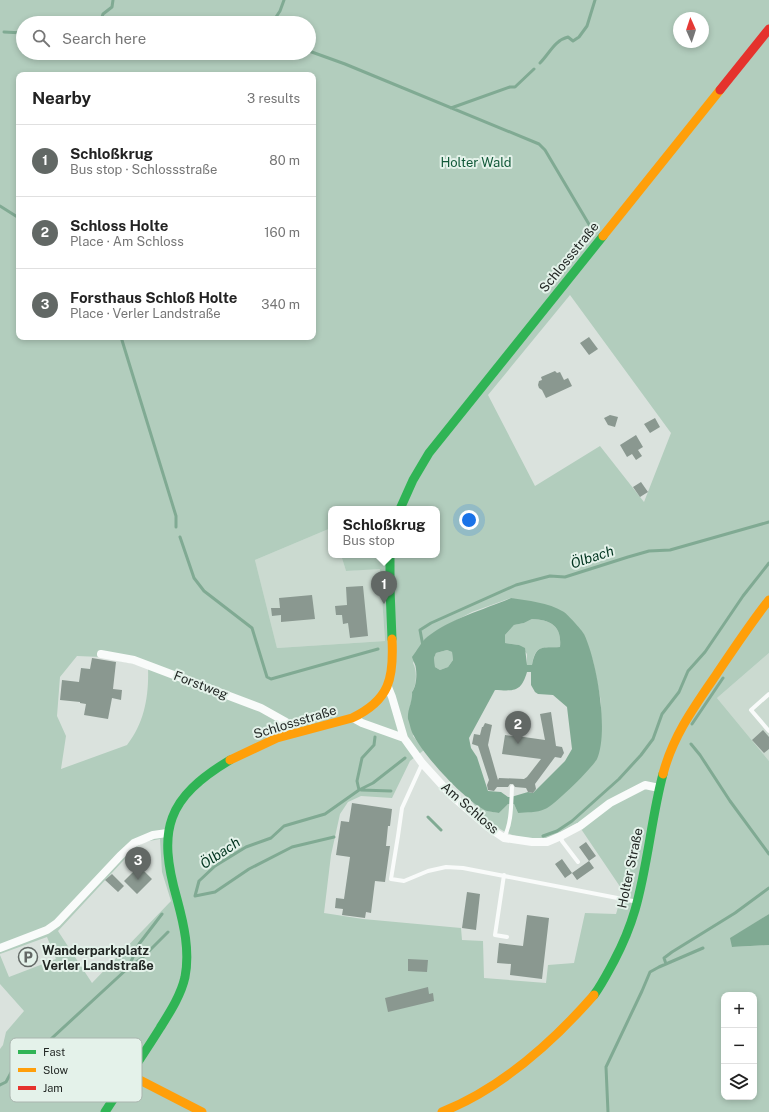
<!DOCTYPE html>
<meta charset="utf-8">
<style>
:root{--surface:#fff;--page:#f6f6f6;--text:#222;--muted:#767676;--line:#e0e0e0;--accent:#626865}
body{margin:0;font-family:"Public Sans",sans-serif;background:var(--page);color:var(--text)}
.controls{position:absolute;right:12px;bottom:12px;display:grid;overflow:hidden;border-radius:8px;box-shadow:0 2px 6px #0003}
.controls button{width:36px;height:36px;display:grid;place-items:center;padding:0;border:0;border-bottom:1px solid var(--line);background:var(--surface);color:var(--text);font:20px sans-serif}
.compass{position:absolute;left:673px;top:12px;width:36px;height:36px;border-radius:50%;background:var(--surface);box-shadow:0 2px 6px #0003;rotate:357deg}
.you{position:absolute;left:469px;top:520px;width:14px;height:14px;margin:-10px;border:3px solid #fff;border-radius:50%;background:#1a73e8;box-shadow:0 0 0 6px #1a73e833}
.badge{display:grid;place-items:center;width:26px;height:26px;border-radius:50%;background:var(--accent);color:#fff;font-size:13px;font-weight:700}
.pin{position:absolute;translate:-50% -33px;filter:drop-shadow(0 1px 2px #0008)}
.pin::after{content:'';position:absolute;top:21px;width:14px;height:12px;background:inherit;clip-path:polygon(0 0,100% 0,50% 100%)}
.popup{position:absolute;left:328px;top:506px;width:112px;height:52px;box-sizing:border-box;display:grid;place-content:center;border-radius:8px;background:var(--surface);filter:drop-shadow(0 1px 3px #0005);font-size:13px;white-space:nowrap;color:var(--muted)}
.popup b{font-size:15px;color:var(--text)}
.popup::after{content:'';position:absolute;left:50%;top:100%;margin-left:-8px;border:8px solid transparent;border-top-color:var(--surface)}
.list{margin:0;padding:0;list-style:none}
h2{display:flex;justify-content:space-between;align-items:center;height:52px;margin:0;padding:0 16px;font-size:17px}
h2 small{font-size:13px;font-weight:400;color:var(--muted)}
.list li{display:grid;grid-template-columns:26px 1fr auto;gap:12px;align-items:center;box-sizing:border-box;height:72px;padding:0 16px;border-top:1px solid var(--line)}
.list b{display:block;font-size:15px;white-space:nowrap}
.list p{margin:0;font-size:13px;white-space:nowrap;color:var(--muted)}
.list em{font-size:13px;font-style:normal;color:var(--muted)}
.icon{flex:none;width:22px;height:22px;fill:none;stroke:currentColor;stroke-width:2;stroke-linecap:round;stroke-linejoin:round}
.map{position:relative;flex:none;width:769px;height:1112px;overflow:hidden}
.search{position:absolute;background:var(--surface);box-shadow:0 2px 6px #0003;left:16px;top:16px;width:300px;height:44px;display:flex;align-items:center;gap:10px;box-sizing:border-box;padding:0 14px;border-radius:22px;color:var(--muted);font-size:15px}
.panel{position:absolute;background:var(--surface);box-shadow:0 2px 6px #0003;left:16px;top:72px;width:300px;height:268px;border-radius:8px}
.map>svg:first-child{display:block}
.built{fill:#cbdad0}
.green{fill:#b2cdbd;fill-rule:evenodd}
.water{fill:#80aa93;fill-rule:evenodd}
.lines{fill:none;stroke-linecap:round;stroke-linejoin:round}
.stream{stroke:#80aa93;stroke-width:3}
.building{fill:#8a9890}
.lane{stroke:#f9fbfa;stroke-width:4}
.street{stroke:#f9fbfa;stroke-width:8}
.fast{stroke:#30b455;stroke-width:9}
.slow{stroke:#ff9f0a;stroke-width:9}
.jam{stroke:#e5322d;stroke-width:9}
.labels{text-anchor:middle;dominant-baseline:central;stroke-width:4;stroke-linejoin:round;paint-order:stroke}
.park-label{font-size:13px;fill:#115939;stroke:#e4f2ea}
.street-label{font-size:13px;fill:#222724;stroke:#e4f2ea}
.poi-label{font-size:13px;font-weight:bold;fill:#222724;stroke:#e4f2ea;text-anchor:start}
.water-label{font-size:14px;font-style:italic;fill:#01341f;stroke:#e4f2ea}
.key{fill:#e4f2ea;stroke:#aab5af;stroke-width:1}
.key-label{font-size:11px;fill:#222724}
</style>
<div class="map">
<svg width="769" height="1112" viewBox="0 0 769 1112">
<rect width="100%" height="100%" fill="#dae2dd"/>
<path class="built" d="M331,528V555H341L346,571L380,568L385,641L277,648L255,560Z
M769,653V761L717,698Z"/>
<path class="green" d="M0,0H769V653L717,698L769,761V914L731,938L733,947L769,945V1112H0V1049L3,1045L6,1032L24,1011L0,984V955L9,977L56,959L47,937L0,954ZM679,18H703V42H679ZM23,23H309V53H23ZM19,75H313V337H19ZM570,295L671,433L644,502L600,446L535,486L488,395ZM331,509H437V555H341L346,571L380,569L385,641L277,648L255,560L331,528ZM511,598L583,633L593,661L601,702V742L518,813L514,804H508L499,813L488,811L470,799C485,820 505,839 533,838C537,838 542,839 546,838C557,835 567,828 577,823L623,891L616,914L585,913L574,963L548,965L546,983L484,978L483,941L462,940L461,928L363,919L324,913L331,855L340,814L348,802L361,796L392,798L410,761L424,750L413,736L410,705L413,699L412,692C417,685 417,670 413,663L426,638L443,627L472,612ZM77,656L101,657L148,667C149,695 145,722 127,745L61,769L66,736L57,716L60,677ZM160,839L162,872L171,901L92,983L58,931L135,848L144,842ZM724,995H754V1097H724Z
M532,619C551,620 562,626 560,647C543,648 535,644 532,665L527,666V654L519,645L505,643V635L514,625L524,623Z
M447,650L452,652L453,660L448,667L440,670L435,667L434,658L436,653Z"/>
<path class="water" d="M511,598C528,601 548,602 564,612C568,615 581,629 584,634C597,661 609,732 597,759C593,767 554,806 545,809C537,813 526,812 518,813L514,804H508L499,813C495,812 490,812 487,811C466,802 424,756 414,736C411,732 410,724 408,719C407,710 413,701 412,692C416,687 417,676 416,669C416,665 413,661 412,657C417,651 421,642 427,637C451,618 483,610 511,598ZM532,619C551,620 562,626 560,647C542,648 536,644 532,665H527L525,648L519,645L505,643V635L514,625L524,623ZM447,650L452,652L453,660L448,667L440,670L435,667L434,658L436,653ZM527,672H531V685L535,692L538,694L553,695L567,707L572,749L565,761L533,793L528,792L511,797H508L501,792L488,791L477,757L471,748L469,738L495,690C515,691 521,692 527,672Z
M769,914V945L732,947L730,938Z"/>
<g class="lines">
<path class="stream" d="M100,23L103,14L112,7L113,0
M272,23L280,11L284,0
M4,32L23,33
M309,51L345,64L539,144L545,150L590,226
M540,63C549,54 555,40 568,37L573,41L579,37L587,26L595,0
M451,108L510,87H515L534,69
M0,206L19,218
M121,337L176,516V527
M180,537L194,578L204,591L252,628L267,677L271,679L378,649
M423,646L420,630L431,623L516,585L550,576L565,577L628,557L649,551L670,550L769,522
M692,724L723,678
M691,744L700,755L730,801L769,854
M359,790L373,783L405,758
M361,790L391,791
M428,817L441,830
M543,836L557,831L572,821L619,779L641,755L653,739L662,714L679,692L688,671L705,652L743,596L769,563
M334,837L292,847L249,869L215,892L195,896L199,881L215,866L246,847L271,838L284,826L325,814L359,790L357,781L362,758L374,745L375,737
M666,964L664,958L672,952L735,913L769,888
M129,967L142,958L168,932
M0,1085L6,1082L13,1069L26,1062L128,968L139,944L162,914
M608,1112L606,1067L642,991L650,972L659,967L703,948"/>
</g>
<path class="building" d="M589,337L598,349L589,355L580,343Z
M555,371L557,373L560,372L564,380L568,378L572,386L546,398L542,390L539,388L538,385L539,381L542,380L541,377Z
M610,415L618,417L615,427L608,425L604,418Z
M655,418L660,427L650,433L644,424Z
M636,435L643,447L638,450L642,456L636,460L632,454L627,457L620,445Z
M641,482L648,492L640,497L633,487Z
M363,586L368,636L350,638L348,623L343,624L342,615H336L335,606L347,605L346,587Z
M312,595L315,619L281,622V615L272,616L271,608H280L279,598Z
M92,658L116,662L113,689L122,690L121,700L112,698L108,719L84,715L86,704L80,703V702L60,700L62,680L79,682L81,668L90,669Z
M551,712L556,746L562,747L564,753L561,758L555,757L535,784L536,789L533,793L528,792L526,788L515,787L513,784H510L508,787H497L494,791L488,790L487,785L489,780L478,746L472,744L474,734L480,735L482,727H483L485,723L492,725L488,745L498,780L499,778L524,779L527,777L541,759L502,754L505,735L513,736L515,733L517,736L545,740L540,714Z
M763,730L769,737V749L764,753L752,740Z
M352,803L392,809L390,826H388L386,846H390L385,882L375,881L371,913L366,912L365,918L342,915L343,909L335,908L336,898L344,899L350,857L336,855L341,821L349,822Z
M586,842L596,856L589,861L594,868L577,880L572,873L589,861L579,847Z
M562,859L572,873L565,878L555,864Z
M141,868L152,879L137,894L124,881L135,870L137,872Z
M112,874L124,886L118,892L105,880Z
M467,892L480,894L476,930L462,928Z
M527,915L549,918L542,979L510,975L511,964L497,963L499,943L523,946Z
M408,959L428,960L427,972L408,971Z
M428,987L429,994L433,993L434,1001L388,1012L385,998Z"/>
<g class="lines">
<path class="lane" d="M769,694L751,710L769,731
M422,764L402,808L398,836L391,879L404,881L428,871L446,867L463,868L638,902
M561,836L562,841L578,862
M504,838C512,822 511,804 512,787
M504,875L495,935L507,937"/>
<path class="street" d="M101,654L134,660L261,708L286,722L291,733
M388,687L392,697L404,738L422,763L452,796L488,827L504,838L532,842H547L561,836L580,826L610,803L645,785L659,788
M353,718L362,723L404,738
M0,948L47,930L57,923L120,856L134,843L153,835L167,833"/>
<path class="fast" d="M400,509L413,480L429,453L603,236
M390,555V589L392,639
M594,995C602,984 608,972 614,961C623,944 630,927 635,910C648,865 651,819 663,774
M105,1112C123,1084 142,1057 160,1028C170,1012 181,995 185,977C190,951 184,925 177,899C157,829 167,798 230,760"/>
<path class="slow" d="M603,236L720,90
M230,760L277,738L352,718C390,700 394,678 392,639
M663,774C673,736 694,707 716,675C733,650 750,624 769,600
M130,1075L202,1112
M442,1112C502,1088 552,1043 594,995"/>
<path class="jam" d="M720,90L769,29"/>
</g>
<defs>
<symbol id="parking-ring" viewBox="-11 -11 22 22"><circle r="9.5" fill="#e4f2ea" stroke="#626865" stroke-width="1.5"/><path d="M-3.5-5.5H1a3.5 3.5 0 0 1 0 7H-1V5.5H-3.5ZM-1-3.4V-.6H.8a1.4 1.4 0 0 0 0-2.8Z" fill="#626865"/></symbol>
</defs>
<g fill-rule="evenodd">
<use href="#parking-ring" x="17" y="946" width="22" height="22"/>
</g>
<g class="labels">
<g class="park-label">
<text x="476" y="162">Holter Wald</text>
</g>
<g class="street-label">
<text transform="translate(569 257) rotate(-51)">Schlossstraße</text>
<text transform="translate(201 685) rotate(21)">Forstweg</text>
<text transform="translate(295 722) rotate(-17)">Schlossstraße</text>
<text transform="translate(470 808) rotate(41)">Am Schloss</text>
<text transform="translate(630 868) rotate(-78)">Holter Straße</text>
</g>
<g class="poi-label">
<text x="42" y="950">Wanderparkplatz<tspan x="42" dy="15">Verler Landstraße</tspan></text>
</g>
<g class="water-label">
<text transform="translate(592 557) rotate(-18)">Ölbach</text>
<text transform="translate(220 853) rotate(-34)">Ölbach</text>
</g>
</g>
<rect x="10" y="1038" width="132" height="64" rx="6" class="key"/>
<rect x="18" y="1050" width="18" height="4" fill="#30b455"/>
<rect x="18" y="1068" width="18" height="4" fill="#ff9f0a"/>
<rect x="18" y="1086" width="18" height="4" fill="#e5322d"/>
<g class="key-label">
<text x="43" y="1056">Fast</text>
<text x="43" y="1074">Slow</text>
<text x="43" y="1092">Jam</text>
</g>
</svg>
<div class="controls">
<button>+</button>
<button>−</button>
<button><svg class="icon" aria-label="layers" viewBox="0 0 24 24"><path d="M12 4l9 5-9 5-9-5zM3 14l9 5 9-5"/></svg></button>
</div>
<svg class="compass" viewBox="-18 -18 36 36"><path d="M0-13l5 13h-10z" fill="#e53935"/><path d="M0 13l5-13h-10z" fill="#767676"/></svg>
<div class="you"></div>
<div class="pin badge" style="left:384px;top:604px">1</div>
<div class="popup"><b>Schloßkrug</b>Bus stop</div>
<div class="pin badge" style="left:518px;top:744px">2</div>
<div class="pin badge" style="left:138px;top:880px">3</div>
<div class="search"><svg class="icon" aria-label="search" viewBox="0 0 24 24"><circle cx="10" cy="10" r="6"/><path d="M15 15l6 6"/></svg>Search here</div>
<section class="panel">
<h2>Nearby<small>3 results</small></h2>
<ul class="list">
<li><span class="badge">1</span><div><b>Schloßkrug</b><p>Bus stop · Schlossstraße</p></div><em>80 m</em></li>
<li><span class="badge">2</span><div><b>Schloss Holte</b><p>Place · Am Schloss</p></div><em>160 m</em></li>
<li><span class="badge">3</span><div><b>Forsthaus Schloß Holte</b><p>Place · Verler Landstraße</p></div><em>340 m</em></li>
</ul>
</section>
</div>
